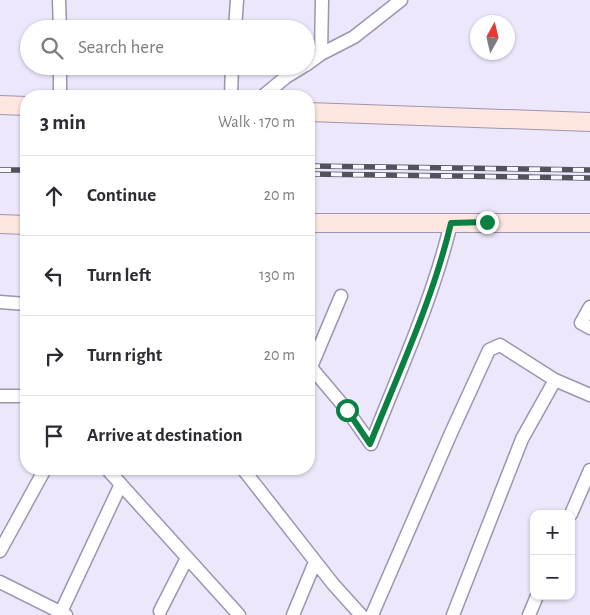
<!DOCTYPE html>
<meta charset="utf-8">
<style>
:root{--surface:#fff;--page:#f2f2f3;--text:#2b2b33;--muted:#7c7c81;--line:#e1e1e2}
body{margin:0;font-family:"Alegreya Sans",sans-serif;background:var(--page);color:var(--text)}
.controls{position:absolute;right:15px;bottom:15px;display:grid;overflow:hidden;border-radius:10px;box-shadow:0 1px 4px #0004}
.controls button{width:45px;height:45px;display:grid;place-items:center;padding:0;border:0;border-bottom:1px solid var(--line);background:var(--surface);color:var(--text);font:25px sans-serif}
.compass{position:absolute;left:470px;top:15px;width:45px;height:45px;border-radius:50%;background:var(--surface);box-shadow:0 1px 4px #0004;rotate:8deg}
.stop{position:absolute;width:15px;height:15px;margin:-11px;border:4px solid #0b8043;border-radius:50%;background:#fff}
.stop.end{background:#0b8043;border-color:#fff;box-shadow:0 1px 5px #0008}
.list{margin:0;padding:0;list-style:none}
h2{display:flex;justify-content:space-between;align-items:center;height:65px;margin:0;padding:0 20px;font-size:21px}
h2 small{font-size:16px;font-weight:400;color:var(--muted)}
.list li{display:grid;grid-template-columns:32px 1fr auto;gap:15px;align-items:center;box-sizing:border-box;height:80px;padding:0 20px;border-top:1px solid var(--line)}
.list b{display:block;font-size:19px;white-space:nowrap}
.list em{font-size:16px;font-style:normal;color:var(--muted)}
.icon{flex:none;width:28px;height:28px;fill:none;stroke:currentColor;stroke-width:2;stroke-linecap:round;stroke-linejoin:round}
.map{position:relative;flex:none;width:590px;height:615px;overflow:hidden}
.search{position:absolute;background:var(--surface);box-shadow:0 1px 4px #0004;left:20px;top:20px;width:295px;height:55px;display:flex;align-items:center;gap:12px;box-sizing:border-box;padding:0 18px;border-radius:28px;color:var(--muted);font-size:19px}
.panel{position:absolute;background:var(--surface);box-shadow:0 1px 4px #0004;left:20px;top:90px;width:295px;height:385px;border-radius:20px}
.map>svg:first-child{display:block}
.lines{fill:none;stroke-linecap:round;stroke-linejoin:round}
.street-casing{stroke:#9d94b2;stroke-width:15}
.secondary-casing{stroke:#9d94b2;stroke-width:20}
.street{stroke:#fff;stroke-width:12}
.secondary{stroke:#ffe6e1;stroke-width:18}
.rail-casing{stroke:#54515e;stroke-width:5.5}
.rail{stroke:#f8f7fd;stroke-width:4;stroke-dasharray:11;stroke-linecap:butt}
.route{stroke:#0b8043;stroke-width:6}
</style>
<div class="map">
<svg width="590" height="615" viewBox="0 0 590 615">
<rect width="100%" height="100%" fill="#ece7fb"/>
<g class="lines">
<defs>
<path id="street" d="M59,0L60,29
M235,29L237,0
M321,54L322,0
M306,65L321,54L354,37L401,0
M60,96V66
M231,96L232,66
M263,96L286,77L304,66
M0,302L26,304
M590,307L581,323L590,328
M309,365L347,410L371,444
M311,367L341,296
M0,396H25
M371,444C399,372 433,299 451,223
M107,469L239,615
M243,469L333,584L361,615
M571,514L590,470
M0,551L45,469
M0,582L66,615
M160,611L187,558
M61,612L121,484
M293,615L315,562
M372,615L451,433L489,350L500,345L555,380L590,395
M453,615L522,439L555,380
M529,615L537,596"/>
<path id="secondary" d="M0,105L26,106
M309,112L590,122
M309,223H590
M0,224L26,225"/>
</defs>
<use href="#street" class="street-casing"/>
<use href="#secondary" class="secondary-casing"/>
<use href="#street" class="street"/>
<use href="#secondary" class="secondary"/>
<defs>
<path id="rail" d="M309,166L590,170
M0,170H26
M309,174L590,178"/>
</defs>
<use href="#rail" class="rail-casing"/>
<use href="#rail" class="rail"/>
</g>
<g class="lines">
<path class="route" d="M347,410L370,444C399,372 433,299 451,223L487,222"/>
</g>
</svg>
<div class="controls">
<button>+</button>
<button>−</button>
</div>
<svg class="compass" viewBox="-18 -18 36 36"><path d="M0-13l5 13h-10z" fill="#e53935"/><path d="M0 13l5-13h-10z" fill="#7c7c81"/></svg>
<div class="stop" style="left:347px;top:410px"></div>
<div class="stop end" style="left:487px;top:222px"></div>
<div class="search"><svg class="icon" aria-label="search" viewBox="0 0 24 24"><circle cx="10" cy="10" r="6"/><path d="M15 15l6 6"/></svg>Search here</div>
<section class="panel">
<h2>3 min<small>Walk · 170 m</small></h2>
<ul class="list">
<li><svg class="icon" aria-label="ahead" viewBox="0 0 24 24"><path d="M12 20V5M6 11l6-6 6 6"/></svg><div><b>Continue</b></div><em>20 m</em></li>
<li><svg class="icon" aria-label="left" viewBox="0 0 24 24"><path d="M17 20v-9H6M10 6l-5 5 5 5"/></svg><div><b>Turn left</b></div><em>130 m</em></li>
<li><svg class="icon" aria-label="right" viewBox="0 0 24 24"><path d="M7 20v-9h11M14 6l5 5-5 5"/></svg><div><b>Turn right</b></div><em>20 m</em></li>
<li><svg class="icon" aria-label="arrive" viewBox="0 0 24 24"><path d="M6 21V4h12l-3 4 3 4H6"/></svg><div><b>Arrive at destination</b></div></li>
</ul>
</section>
</div>
